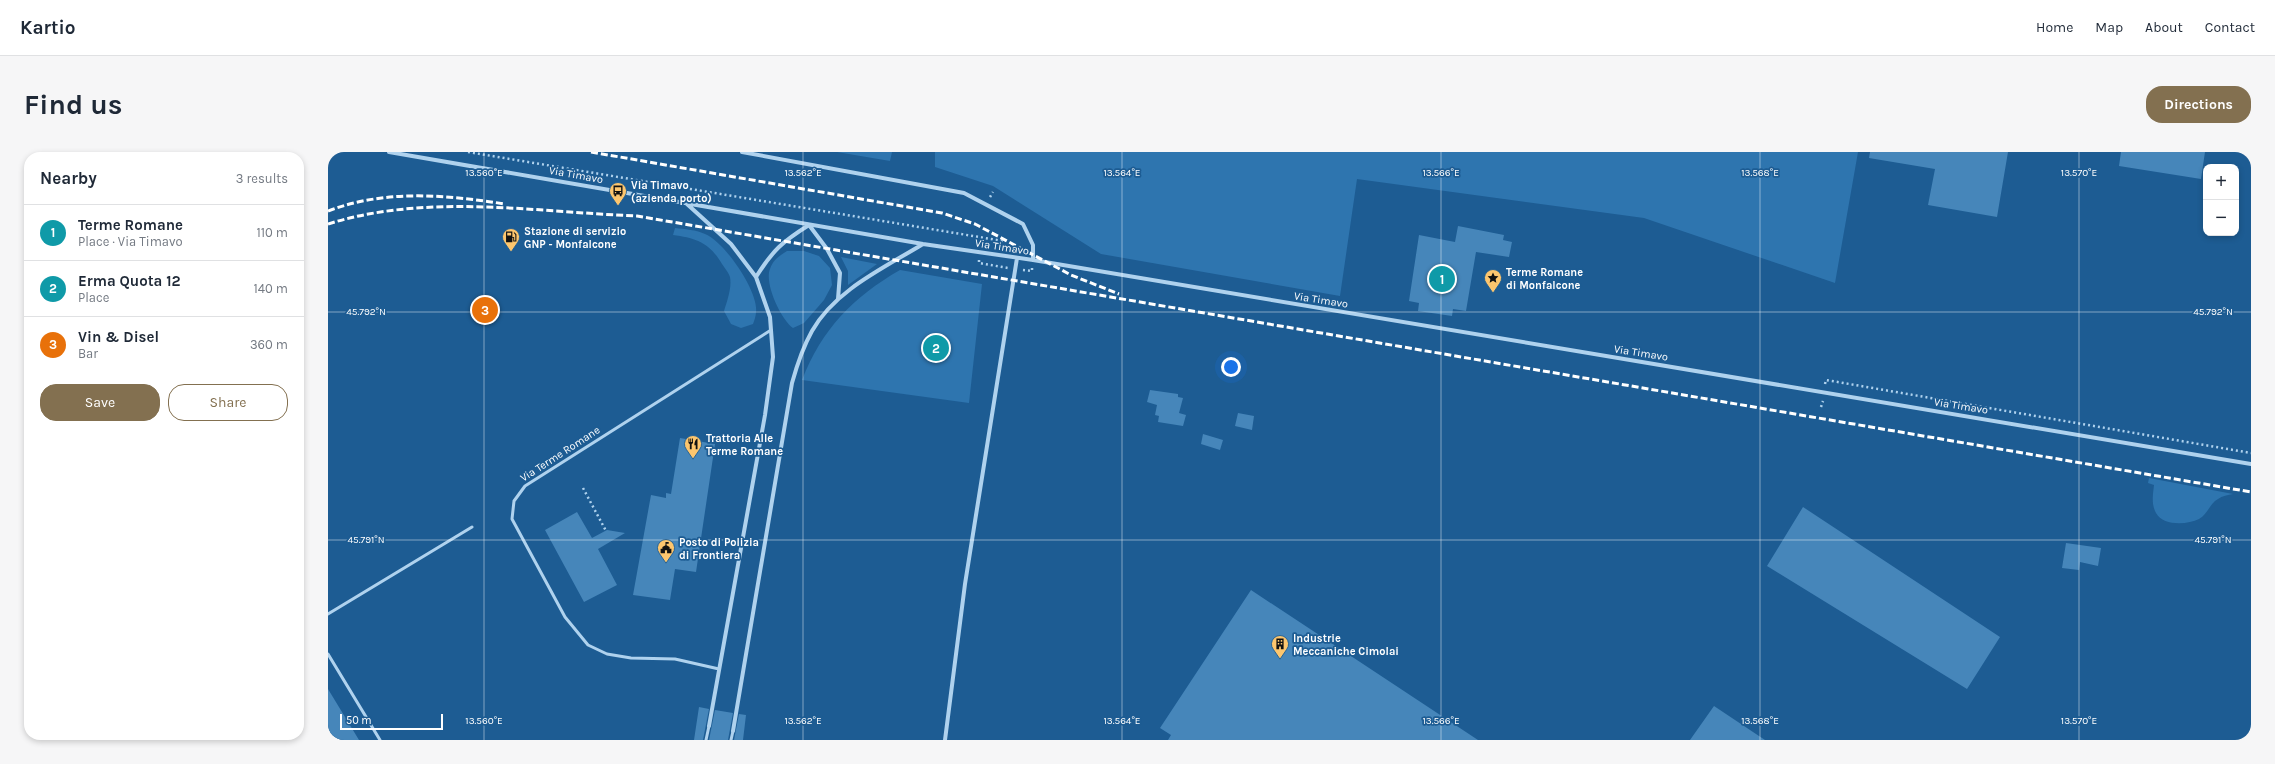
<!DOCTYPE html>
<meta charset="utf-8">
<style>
:root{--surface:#fff;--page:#f6f6f7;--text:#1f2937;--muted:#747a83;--line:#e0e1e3;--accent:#837050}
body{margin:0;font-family:Karla,sans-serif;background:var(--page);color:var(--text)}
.controls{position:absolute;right:12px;top:12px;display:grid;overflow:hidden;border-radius:8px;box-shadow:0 2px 6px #0003}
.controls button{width:36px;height:36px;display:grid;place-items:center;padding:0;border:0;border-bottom:1px solid var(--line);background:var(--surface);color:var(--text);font:20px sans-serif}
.scale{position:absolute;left:12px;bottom:10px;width:103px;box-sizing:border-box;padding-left:4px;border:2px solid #fff;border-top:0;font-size:11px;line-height:14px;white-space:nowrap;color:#fff;-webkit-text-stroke:3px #1d5c93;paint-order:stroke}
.you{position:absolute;left:903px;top:215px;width:14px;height:14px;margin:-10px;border:3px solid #fff;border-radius:50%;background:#1a73e8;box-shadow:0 0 0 6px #1a73e833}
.badge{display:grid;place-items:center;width:26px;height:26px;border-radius:50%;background:var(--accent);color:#fff;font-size:13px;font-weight:700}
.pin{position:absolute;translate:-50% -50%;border:2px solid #fff;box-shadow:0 1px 4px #0006}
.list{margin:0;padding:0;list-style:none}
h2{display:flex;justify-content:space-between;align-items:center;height:52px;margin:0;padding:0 16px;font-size:17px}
h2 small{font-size:13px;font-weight:400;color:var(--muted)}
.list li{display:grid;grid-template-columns:26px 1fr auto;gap:12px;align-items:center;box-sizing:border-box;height:56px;padding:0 16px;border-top:1px solid var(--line)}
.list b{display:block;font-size:15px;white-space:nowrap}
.list p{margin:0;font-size:13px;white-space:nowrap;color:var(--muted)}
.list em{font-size:13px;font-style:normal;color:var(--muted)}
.actions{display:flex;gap:8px;padding:12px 16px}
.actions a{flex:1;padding:9px 0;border:1px solid var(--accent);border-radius:16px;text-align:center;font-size:14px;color:var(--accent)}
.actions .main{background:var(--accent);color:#fff}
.map{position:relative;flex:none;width:1923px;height:588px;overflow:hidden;border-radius:16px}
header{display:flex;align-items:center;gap:24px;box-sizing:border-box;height:56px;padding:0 20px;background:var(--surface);border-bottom:1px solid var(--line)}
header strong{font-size:19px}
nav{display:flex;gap:22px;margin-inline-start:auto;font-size:14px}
.intro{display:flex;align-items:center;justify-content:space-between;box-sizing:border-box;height:96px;padding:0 24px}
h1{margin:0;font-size:28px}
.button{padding:10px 18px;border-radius:16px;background:var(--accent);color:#fff;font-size:14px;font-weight:700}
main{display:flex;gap:24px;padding:0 24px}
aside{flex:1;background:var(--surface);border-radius:16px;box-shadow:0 2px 6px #0003}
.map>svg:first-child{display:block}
.green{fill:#2e75af}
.building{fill:#4686ba}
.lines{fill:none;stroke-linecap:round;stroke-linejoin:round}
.path{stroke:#afd2ee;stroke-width:2.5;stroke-dasharray:2 3;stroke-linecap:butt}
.service{stroke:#afd2ee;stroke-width:3}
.minor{stroke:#afd2ee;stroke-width:4}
.rail{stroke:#fff;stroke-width:3;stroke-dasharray:7 3;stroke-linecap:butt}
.ticks{fill:none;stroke:#fff;stroke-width:1;stroke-opacity:0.45}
.labels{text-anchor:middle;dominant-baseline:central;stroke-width:3.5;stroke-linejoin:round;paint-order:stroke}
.street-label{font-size:11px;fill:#fff;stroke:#1d5c93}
.poi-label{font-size:11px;font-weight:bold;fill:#fff;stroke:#1d5c93;text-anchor:start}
.ticks-label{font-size:10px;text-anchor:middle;fill:#fff;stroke:#1d5c93;stroke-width:3.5;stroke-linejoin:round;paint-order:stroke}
</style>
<header>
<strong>Kartio</strong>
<nav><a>Home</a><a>Map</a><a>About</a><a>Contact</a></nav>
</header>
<div class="intro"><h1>Find us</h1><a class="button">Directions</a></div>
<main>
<aside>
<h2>Nearby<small>3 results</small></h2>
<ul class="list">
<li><span class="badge" style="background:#0f9aa8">1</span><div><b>Terme Romane</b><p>Place · Via Timavo</p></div><em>110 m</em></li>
<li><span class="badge" style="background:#0f9aa8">2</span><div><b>Erma Quota 12</b><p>Place</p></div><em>140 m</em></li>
<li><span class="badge" style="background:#e8710a">3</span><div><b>Vin &amp; Disel</b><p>Bar</p></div><em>360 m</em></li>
</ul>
<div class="actions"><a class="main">Save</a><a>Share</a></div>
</aside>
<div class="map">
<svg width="1923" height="588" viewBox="0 0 1923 588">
<rect width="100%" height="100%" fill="#1d5c93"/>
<path class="green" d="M509,0H564L562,9Z
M607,0H1530L1507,131L1316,66L1029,27L1012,144L773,102L665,34L607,15Z
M347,76C356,77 369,78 377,82C396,89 431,140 428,160C428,164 426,169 425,172L413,176L403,172L396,159C399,149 404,136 402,125C401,121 396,115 394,112C382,91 368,86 345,83Z
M459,99H476L491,104L502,116L504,133L496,148L476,171L465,176C453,168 436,131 442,117C445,108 451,104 459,99Z
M513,105L549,112L520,133V119Z
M572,118L654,132L641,251L474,228C494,177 525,145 572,118Z
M1821,326L1905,342C1900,343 1894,344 1890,347C1882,351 1880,362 1871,367C1859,373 1835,374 1828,361C1823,352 1825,342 1826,333L1820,331Z"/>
<path class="building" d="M1542,0H1680L1669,65L1600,53L1607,17L1541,6Z
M1793,0H1877L1873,27L1791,14Z
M1130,74L1176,83L1175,88L1184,90L1181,105L1148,100L1138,159L1125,157L1124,164L1090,159L1091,151L1081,149L1091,83L1127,90Z
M822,238L850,242V245L855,246L851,261L858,263L855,274L830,270L831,264L827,263L829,253L819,250Z
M910,261L926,264L924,278L907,274Z
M875,282L895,288L892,298L873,292Z
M352,286L387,292L368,420L347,417L342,448L305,443L323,343L338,346V341L343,342Z
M1475,355L1672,485L1639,537L1439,414Z
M249,360L264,386L279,378L297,381L270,397L289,433L256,450L217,378Z
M1738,391L1773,396L1770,414L1752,410L1751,418L1734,416Z
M923,438L1150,588H840L843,583L832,576Z
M0,537L31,588H0Z
M1386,554L1437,588H1362Z
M371,555L381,557L375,588H366Z
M387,558L405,561L400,588H381Z
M411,562L418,563L415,588H406Z"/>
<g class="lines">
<path class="path" d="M140,0L675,89
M662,45L665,40
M651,108V111L680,116
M695,118L704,119V115
M1497,232L1498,228L1923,301
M1493,255L1495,249
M255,336L278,379"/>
<path class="service" d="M0,462L144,375
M0,502L52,588
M391,517L347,507L303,506L279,502L260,493L237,465L184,367L186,349L197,334L443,178
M378,588L381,574
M403,588L405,579"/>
<path class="minor" d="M61,0L595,92L705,108L1923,312
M414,0L636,41L695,72L705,93V108
M359,52L403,92L428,125L442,165L445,205L437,263L381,574
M428,125C445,98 454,90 481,73L499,97L512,121L510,147
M405,579L464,231C469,213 475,195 484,179C507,138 556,116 595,92
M617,588L637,432L689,106"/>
<path class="rail" d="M263,0L614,61L647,72L743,123L791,142
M0,59C58,37 118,43 177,52
M0,72C99,41 207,60 309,64L1923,340"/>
</g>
<path class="ticks" d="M156,0V588M475,0V588M794,0V588M1113,0V588M1432,0V588M1751,0V588M0,160H1923M0,388H1923"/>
<defs>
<symbol id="bus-pin" viewBox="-11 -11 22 30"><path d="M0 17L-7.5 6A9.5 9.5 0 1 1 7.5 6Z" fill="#fdc66e" stroke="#1d5c93"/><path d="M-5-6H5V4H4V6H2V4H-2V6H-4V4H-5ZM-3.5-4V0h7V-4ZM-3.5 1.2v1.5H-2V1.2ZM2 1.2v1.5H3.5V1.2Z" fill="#111"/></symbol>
<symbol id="fuel-pin" viewBox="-11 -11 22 30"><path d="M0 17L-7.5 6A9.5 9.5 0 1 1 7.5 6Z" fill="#fdc66e" stroke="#1d5c93"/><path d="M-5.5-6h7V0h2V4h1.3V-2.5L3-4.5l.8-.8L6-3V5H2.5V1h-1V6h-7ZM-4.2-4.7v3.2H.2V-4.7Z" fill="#111"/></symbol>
<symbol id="sight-pin" viewBox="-11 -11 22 30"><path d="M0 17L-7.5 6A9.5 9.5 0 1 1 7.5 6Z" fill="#fdc66e" stroke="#1d5c93"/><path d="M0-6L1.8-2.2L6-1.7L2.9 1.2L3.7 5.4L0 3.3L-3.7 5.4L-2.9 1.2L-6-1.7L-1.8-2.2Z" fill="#111"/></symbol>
<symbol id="restaurant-pin" viewBox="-11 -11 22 30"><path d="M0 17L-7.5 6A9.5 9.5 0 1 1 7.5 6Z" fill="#fdc66e" stroke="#1d5c93"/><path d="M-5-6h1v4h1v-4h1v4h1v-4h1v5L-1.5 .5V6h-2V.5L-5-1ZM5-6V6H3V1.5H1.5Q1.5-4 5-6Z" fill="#111"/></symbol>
<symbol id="civic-pin" viewBox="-11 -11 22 30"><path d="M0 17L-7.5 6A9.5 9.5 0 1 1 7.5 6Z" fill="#fdc66e" stroke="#1d5c93"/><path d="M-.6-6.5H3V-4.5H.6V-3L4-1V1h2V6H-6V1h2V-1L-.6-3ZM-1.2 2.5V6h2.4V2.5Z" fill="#111"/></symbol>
<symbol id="building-pin" viewBox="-11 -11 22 30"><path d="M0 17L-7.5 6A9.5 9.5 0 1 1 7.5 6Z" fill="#fdc66e" stroke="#1d5c93"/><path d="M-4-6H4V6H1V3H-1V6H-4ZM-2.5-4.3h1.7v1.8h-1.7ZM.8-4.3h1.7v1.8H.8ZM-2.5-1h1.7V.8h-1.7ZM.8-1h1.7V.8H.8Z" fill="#111"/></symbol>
</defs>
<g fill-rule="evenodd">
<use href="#bus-pin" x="280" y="29" width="20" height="27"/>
<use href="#fuel-pin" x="173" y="75" width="20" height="27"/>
<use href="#sight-pin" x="1155" y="116" width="20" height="27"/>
<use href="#restaurant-pin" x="355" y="282" width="20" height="27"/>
<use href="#civic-pin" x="328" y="386" width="20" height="27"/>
<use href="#building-pin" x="942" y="482" width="20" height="27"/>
</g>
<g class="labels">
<g class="street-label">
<text transform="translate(248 23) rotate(10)">Via Timavo</text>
<text transform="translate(674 95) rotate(9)">Via Timavo</text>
<text transform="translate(993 148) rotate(9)">Via Timavo</text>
<text transform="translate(1313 201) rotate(9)">Via Timavo</text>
<text transform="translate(1633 254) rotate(9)">Via Timavo</text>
<text transform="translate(232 302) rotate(-33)">Via Terme Romane</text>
</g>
<g class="poi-label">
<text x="303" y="33">Via Timavo<tspan x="303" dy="13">(azienda porto)</tspan></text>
<text x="196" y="79">Stazione di servizio<tspan x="196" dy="13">GNP - Monfalcone</tspan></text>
<text x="1178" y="120">Terme Romane<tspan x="1178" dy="13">di Monfalcone</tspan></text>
<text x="378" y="286">Trattoria Alle<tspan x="378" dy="13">Terme Romane</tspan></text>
<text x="351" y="390">Posto di Polizia<tspan x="351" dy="13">di Frontiera</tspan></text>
<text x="965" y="486">Industrie<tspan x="965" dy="13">Meccaniche Cimolai</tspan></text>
</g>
</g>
<g class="ticks-label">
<text x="156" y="24">13.560°E</text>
<text x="475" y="24">13.562°E</text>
<text x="794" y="24">13.564°E</text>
<text x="1113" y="24">13.566°E</text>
<text x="1432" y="24">13.568°E</text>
<text x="1751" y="24">13.570°E</text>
<text x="38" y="163">45.792°N</text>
<text x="1885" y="163">45.792°N</text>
<text x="38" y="391">45.791°N</text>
<text x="1885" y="391">45.791°N</text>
<text x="156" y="572">13.560°E</text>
<text x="475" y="572">13.562°E</text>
<text x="794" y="572">13.564°E</text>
<text x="1113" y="572">13.566°E</text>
<text x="1432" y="572">13.568°E</text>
<text x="1751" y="572">13.570°E</text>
</g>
</svg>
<div class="controls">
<button>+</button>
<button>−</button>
</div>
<div class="scale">50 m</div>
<div class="you"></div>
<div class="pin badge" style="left:1114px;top:127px;background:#0f9aa8">1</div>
<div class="pin badge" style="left:608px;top:196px;background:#0f9aa8">2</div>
<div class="pin badge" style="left:157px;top:158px;background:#e8710a">3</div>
</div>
</main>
